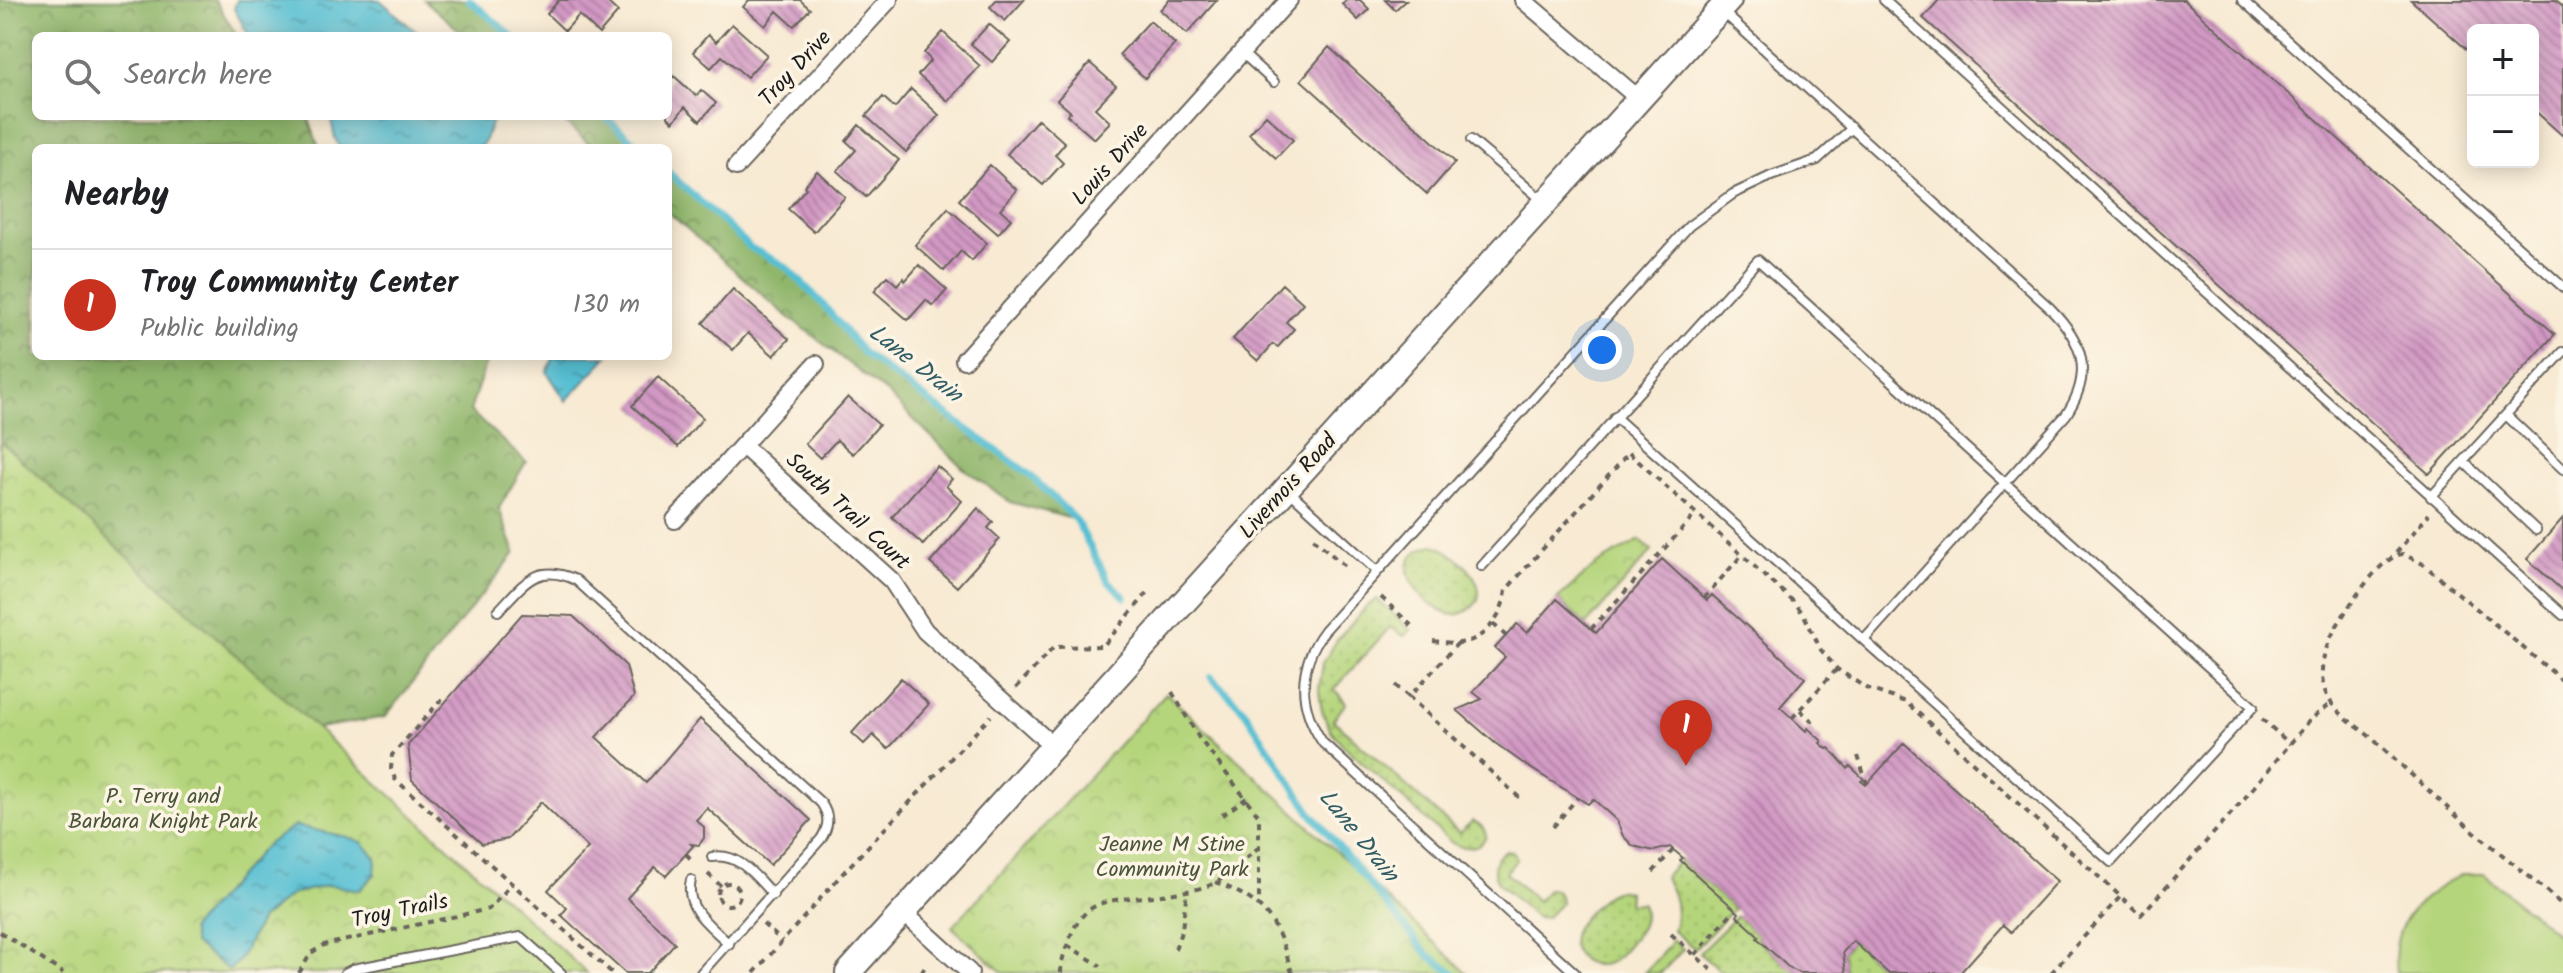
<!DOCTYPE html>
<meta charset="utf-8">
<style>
:root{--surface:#fff;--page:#f6f6f6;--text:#202124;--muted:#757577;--line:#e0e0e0;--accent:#c8321e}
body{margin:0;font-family:Kalam,sans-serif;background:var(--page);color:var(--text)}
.controls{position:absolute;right:24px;top:24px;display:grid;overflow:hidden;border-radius:12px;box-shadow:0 4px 20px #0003}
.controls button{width:72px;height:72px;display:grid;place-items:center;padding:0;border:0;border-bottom:2px solid var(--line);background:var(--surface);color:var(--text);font:40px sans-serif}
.you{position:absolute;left:1602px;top:350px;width:28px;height:28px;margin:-20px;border:6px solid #fff;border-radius:50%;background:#1a73e8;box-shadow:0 0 0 12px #1a73e833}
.badge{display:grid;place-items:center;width:52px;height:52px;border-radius:50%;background:var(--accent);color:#fff;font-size:26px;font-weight:700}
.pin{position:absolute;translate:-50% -66px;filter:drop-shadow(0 2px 4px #0008)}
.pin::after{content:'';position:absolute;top:42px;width:28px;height:24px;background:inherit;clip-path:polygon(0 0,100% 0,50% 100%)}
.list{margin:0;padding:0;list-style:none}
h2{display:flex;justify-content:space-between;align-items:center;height:104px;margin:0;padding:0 32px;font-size:34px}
h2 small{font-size:26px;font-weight:400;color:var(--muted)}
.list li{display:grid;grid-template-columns:52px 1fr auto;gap:24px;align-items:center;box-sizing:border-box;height:112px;padding:0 32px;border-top:2px solid var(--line)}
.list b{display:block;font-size:30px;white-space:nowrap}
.list p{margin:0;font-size:26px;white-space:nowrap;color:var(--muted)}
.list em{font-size:26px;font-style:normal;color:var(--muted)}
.icon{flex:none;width:44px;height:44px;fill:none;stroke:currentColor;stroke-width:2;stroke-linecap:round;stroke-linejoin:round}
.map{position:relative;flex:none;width:2563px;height:973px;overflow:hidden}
.search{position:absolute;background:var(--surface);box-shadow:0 4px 20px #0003;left:32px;top:32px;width:640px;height:88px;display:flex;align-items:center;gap:20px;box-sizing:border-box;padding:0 28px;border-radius:12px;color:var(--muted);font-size:30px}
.panel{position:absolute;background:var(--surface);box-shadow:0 4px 20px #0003;left:32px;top:144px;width:640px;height:216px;border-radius:12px}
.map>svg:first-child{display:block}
.grass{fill:url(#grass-dots);stroke:#68784c;stroke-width:2}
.forest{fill:url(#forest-crowns);stroke:#566944;stroke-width:2}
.park{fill:url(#park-crowns);stroke:#68784c;stroke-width:2}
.pitch{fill:#b5d57c;stroke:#68784c;stroke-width:2}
.water{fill:url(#water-ripples);stroke:#396e78;stroke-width:2}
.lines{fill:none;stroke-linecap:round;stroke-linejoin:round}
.stream{stroke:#56bfd3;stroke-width:7}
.building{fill:url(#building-back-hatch)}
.lane-casing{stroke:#69645c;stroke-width:12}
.street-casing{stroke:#69645c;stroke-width:20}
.secondary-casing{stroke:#69645c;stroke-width:28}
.path{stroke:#69645c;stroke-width:4;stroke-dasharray:6 6;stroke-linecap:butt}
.lane{stroke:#fff;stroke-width:8}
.street{stroke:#fff;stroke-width:16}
.secondary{stroke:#fff;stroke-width:24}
.labels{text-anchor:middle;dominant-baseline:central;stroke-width:7;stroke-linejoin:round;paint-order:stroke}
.street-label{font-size:22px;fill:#1c1c1c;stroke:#fcf5e5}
.park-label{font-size:22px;fill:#4a5439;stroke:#fcf5e5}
.water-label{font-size:24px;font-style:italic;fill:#335d65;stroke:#fcf5e5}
</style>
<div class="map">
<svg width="2563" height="973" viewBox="0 0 2563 973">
<defs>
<pattern id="grass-dots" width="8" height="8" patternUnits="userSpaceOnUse" patternTransform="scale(2)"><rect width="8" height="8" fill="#b5d57c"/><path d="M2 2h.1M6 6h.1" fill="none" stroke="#9bb66b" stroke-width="1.8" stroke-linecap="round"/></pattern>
<pattern id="forest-crowns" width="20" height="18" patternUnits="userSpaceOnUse" patternTransform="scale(2)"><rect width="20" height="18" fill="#90b66c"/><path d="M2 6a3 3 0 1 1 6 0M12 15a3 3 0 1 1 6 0" fill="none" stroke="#759358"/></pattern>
<pattern id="park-crowns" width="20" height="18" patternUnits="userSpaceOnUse" patternTransform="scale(2)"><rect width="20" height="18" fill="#b5d57c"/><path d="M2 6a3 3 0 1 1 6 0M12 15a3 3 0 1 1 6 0" fill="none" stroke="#9bb66b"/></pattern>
<pattern id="water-ripples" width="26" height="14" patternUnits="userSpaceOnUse" patternTransform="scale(2)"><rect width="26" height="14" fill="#56bfd3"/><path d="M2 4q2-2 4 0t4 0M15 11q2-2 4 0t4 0" fill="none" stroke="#469aaa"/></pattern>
<pattern id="building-back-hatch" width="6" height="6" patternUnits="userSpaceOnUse" patternTransform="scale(2)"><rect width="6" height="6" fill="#d298c4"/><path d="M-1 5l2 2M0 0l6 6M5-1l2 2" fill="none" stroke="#aa7b9e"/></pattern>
</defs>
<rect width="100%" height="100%" fill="#fcf5e5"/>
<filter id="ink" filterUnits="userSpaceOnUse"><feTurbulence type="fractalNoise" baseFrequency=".0125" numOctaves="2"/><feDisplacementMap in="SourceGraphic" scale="16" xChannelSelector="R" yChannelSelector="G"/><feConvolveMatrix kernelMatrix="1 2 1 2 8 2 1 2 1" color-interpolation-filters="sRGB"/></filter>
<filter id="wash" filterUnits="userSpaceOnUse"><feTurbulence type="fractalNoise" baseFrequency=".006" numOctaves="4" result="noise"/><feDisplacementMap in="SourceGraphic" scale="32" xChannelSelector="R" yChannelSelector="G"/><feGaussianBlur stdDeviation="1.8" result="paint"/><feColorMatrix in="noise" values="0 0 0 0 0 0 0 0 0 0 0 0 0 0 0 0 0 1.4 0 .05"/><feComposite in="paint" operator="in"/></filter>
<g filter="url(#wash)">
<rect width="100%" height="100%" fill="#f8ead3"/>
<path class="grass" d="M1433,545C1459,551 1505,598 1460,614C1435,622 1374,559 1433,545Z
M1377,599L1411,630L1404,636L1390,627L1334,689L1346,703L1333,720L1459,833L1473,821C1501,834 1476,857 1452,843L1343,745L1331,731L1322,712L1319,690L1323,663L1337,640L1366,607Z
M1505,851L1512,852L1517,859L1506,873L1537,901L1549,889L1555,890L1560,896L1561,903L1547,917L1537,918L1500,885C1491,873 1492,860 1505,851Z
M1680,860L1734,909L1695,949L1673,931C1679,912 1675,893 1664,877Z
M1620,890L1629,892L1628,904L1642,903C1647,920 1642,929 1630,942C1625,948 1620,955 1614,960C1596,973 1568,959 1573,936C1575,926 1583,918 1590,911C1600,900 1606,892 1620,890Z
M1737,916L1759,936L1757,939L1787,966L1799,973H1722L1699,953Z
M1672,939L1683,949L1661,973H1644L1668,947Z
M1853,941L1888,973H1846L1843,952Z"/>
<path class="forest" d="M0,0H215L237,36H36V116H308L319,148H36V356H488L470,411L526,462L499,508L515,553L385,717L288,733L0,835Z
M424,0H469L512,36H466Z
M558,116H604L641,148H594Z
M668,172L751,248L785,266L798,276L863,353L1030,475L1076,520L1010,502L963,468L888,394L781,311L668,212Z"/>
<path class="park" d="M0,441L587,973H0Z
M1640,540L1652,551L1586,625L1557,599L1596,565Z
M1166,693L1467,973H1003L952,927Z"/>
<path class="pitch" d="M2462,874H2484L2563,939V973H2396C2390,918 2419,899 2462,874Z"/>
<path class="water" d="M237,0H380L421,36H249L234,9Z
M330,116H494L484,142L479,148H340L335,138Z
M554,356H608L566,401L547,372Z
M295,826L347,837L362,842L376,858L375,874L360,890L328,885L292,894L261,919L238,962L229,970L194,944L191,929L266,845Z"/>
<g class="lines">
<path class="stream" d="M469,0L512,36
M604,116L641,148
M668,172L751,248L785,266L821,302L863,353L1030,475L1076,520L1108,581L1125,597
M1211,677L1243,709L1311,813L1428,955L1454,973"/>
</g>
<g id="blocks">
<path class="building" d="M559,0H605L618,12L599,34L579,15L565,31L547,14Z
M749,0H800L810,9L794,26L777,11L765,26L743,7Z
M996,0H1024L1005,21L990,7Z
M1169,0H1217L1187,34L1160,10Z
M1347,0H1360L1369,9L1358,20L1342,4Z
M1385,0H1406L1395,10Z
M1939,0H2184L2555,334L2429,474L1923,18Z
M2411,0H2556L2563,6V136L2533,109V30H2473V55Z
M1150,21L1175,44L1145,78L1119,55Z
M732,24L767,55L747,77L722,56L711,68L693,52L708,35L716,42Z
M989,24L1010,42L992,62L971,44Z
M943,32L980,66L948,101L918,75L931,60L924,53Z
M1329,47L1455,162L1427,194L1301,80Z
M1090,63L1116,86L1095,108L1110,122L1094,139L1067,115L1071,112L1057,100Z
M674,76L696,96L701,90L716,103L700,121L685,107L673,122L668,117V82Z
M911,89L939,115L906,152L866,116L883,97L895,108Z
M1266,115L1293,140L1276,158L1249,134Z
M1038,119L1065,143L1055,155L1063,163L1043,185L1007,154Z
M859,125L899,160L866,197L837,171L856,150L846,141Z
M990,165L1017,190L1000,209L1011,219L998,234L959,200Z
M817,171L845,197L814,232L788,209L806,188L804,186Z
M948,208L987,243L972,261L961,251L944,271L915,245Z
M919,265L947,290L933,306L926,300L908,320L874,291L887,276L897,285L903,278L905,281Z
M1282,284L1303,303L1286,322L1294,329L1278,347L1273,344L1258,361L1233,339Z
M733,289L789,339L774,356L748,333L733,350L703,323Z
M658,377L703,418L678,447L632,406Z
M848,397L879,425L853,454L837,440L820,458L805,444Z
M937,466L952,479L946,486L962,501L923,545L892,517Z
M978,508L993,522L988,528L1000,539L957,587L930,563Z
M2563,518V591L2527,559Z
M1662,559L1707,600L1712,595L1805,678L1780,707L1806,731L1808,728L1822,741L1820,743L1827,749L1829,748L1848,769L1850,766L1864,779L1861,781L1866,785L1904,743L2057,881L2011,932L2003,925L1960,973H1888L1853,941L1843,952L1846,973H1799L1787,966L1757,938L1759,936L1737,916L1739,913L1680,860L1683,858L1670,847L1654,851L1633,846L1623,836L1617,821L1593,799L1588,804L1527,766L1495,743L1457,710L1482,699L1473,692L1505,657L1495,648L1517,624L1527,633L1557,599L1596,633Z
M522,614L573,616L626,666L634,697L596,737L646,783L700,719L811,820L770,865L707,808L696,820L704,827V838L699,845L691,844L693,846L666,876L655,867L627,898L675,943L648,973H625L561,915L567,908L548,890L588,848L541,802L508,839L482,844L412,780L408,745Z
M901,678L929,704L888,749L873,735L864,744L852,733Z"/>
</g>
</g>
<g filter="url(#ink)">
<use href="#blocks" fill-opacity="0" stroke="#69645c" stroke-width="2"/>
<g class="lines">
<defs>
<path id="lane" d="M1884,0L2563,615
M2242,0L2563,287
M1724,13L2050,308C2083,341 2094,373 2066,415L1864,640
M1242,53L1274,82
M1471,140L1542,200
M2506,415L2563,469
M2464,462L2536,530
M1289,491L1377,571
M2431,497L2563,352
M1482,566L1758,260L2253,707L2111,862L1615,417
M498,611C524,584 536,562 576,580L821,803C830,816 829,826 821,839L701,973
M712,857C739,852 756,877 773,895
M691,880C684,909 710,925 729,944
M345,973L353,969L521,937L561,973
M1575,973L1323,743C1298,706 1297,667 1325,630L1689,226L1733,194L1771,176L1817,160L1852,128"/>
<path id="street" d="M1523,0L1639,99
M736,167L889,0
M964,360L1289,0
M743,446L892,581L925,631L1053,746
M675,520L816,364
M903,912L970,973"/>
<path id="secondary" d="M848,973L1729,0"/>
</defs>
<use href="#lane" class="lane-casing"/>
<use href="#street" class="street-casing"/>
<use href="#secondary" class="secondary-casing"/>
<path class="path" d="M1629,453L1795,603L1804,615L1821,650L1837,669L1866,688L1906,702L2141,915L2243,800L2310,720L2331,703
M1313,538L1348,569
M2396,553L2429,514
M1381,597L1412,626
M1704,598L1742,555
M1493,624L1506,636
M1591,629L1696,514
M1433,641C1442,642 1451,643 1459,643C1486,641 1503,614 1506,590L1628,454
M1458,643L1409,697L1522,800
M2563,681L2423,564L2403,554C2383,556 2359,592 2348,608C2333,631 2316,659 2324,688C2331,712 2356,724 2374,740C2406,769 2437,799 2469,827C2500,854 2533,878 2563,906
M1395,685L1409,697
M1016,688L1054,647L1103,646L1149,591
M1172,692L1199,738L1259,816V904
M442,699L392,755L391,769L395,779L612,973
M1800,710L1814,723
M1792,718L1837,669
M2262,719L2290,744
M1858,756L1867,784
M1222,815L1247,798
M1553,827L1578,797
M686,854L694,862
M1653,872L1673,850
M708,874L721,886
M1215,882C1267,902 1277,921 1292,973
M718 894a11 11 0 1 1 22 0a11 11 0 1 1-22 0Z
M763,924L782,941
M0,932L63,973
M1671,934L1715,973
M1067,945L1101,966
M1175,949L1182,929L1187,890
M1695,955L1735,909
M299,973L311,953L324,945L489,909L512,884
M754,973L843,873L991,716
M921,973L927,964
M1061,973C1061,962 1064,954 1068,943C1082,901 1105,900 1144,897C1164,895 1185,892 1205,887C1225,881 1243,860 1259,847
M2051,973L2121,896"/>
<use href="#lane" class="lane"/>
<use href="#street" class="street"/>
<use href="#secondary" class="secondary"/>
</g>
</g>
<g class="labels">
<g class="street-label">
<text transform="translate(796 69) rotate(-47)">Troy Drive</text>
<text transform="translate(1111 165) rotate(-48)">Louis Drive</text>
<text transform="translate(1289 487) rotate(-48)">Livernois Road</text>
<text transform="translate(847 512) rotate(43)">South Trail Court</text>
<text transform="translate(400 912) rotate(-12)">Troy Trails</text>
</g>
<g class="park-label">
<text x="163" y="797">P. Terry and<tspan x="163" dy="25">Barbara Knight Park</tspan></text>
<text x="1172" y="845">Jeanne M Stine<tspan x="1172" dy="25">Community Park</tspan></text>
</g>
<g class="water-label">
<text transform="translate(915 364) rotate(38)">Lane Drain</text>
<text transform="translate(1358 836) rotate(51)">Lane Drain</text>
</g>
</g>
</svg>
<div class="controls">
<button>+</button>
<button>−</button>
</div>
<div class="you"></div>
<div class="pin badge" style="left:1686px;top:766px">1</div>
<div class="search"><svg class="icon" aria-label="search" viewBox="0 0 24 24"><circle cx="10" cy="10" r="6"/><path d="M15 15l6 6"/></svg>Search here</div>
<section class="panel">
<h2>Nearby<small></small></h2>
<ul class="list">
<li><span class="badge">1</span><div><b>Troy Community Center</b><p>Public building</p></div><em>130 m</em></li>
</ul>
</section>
</div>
